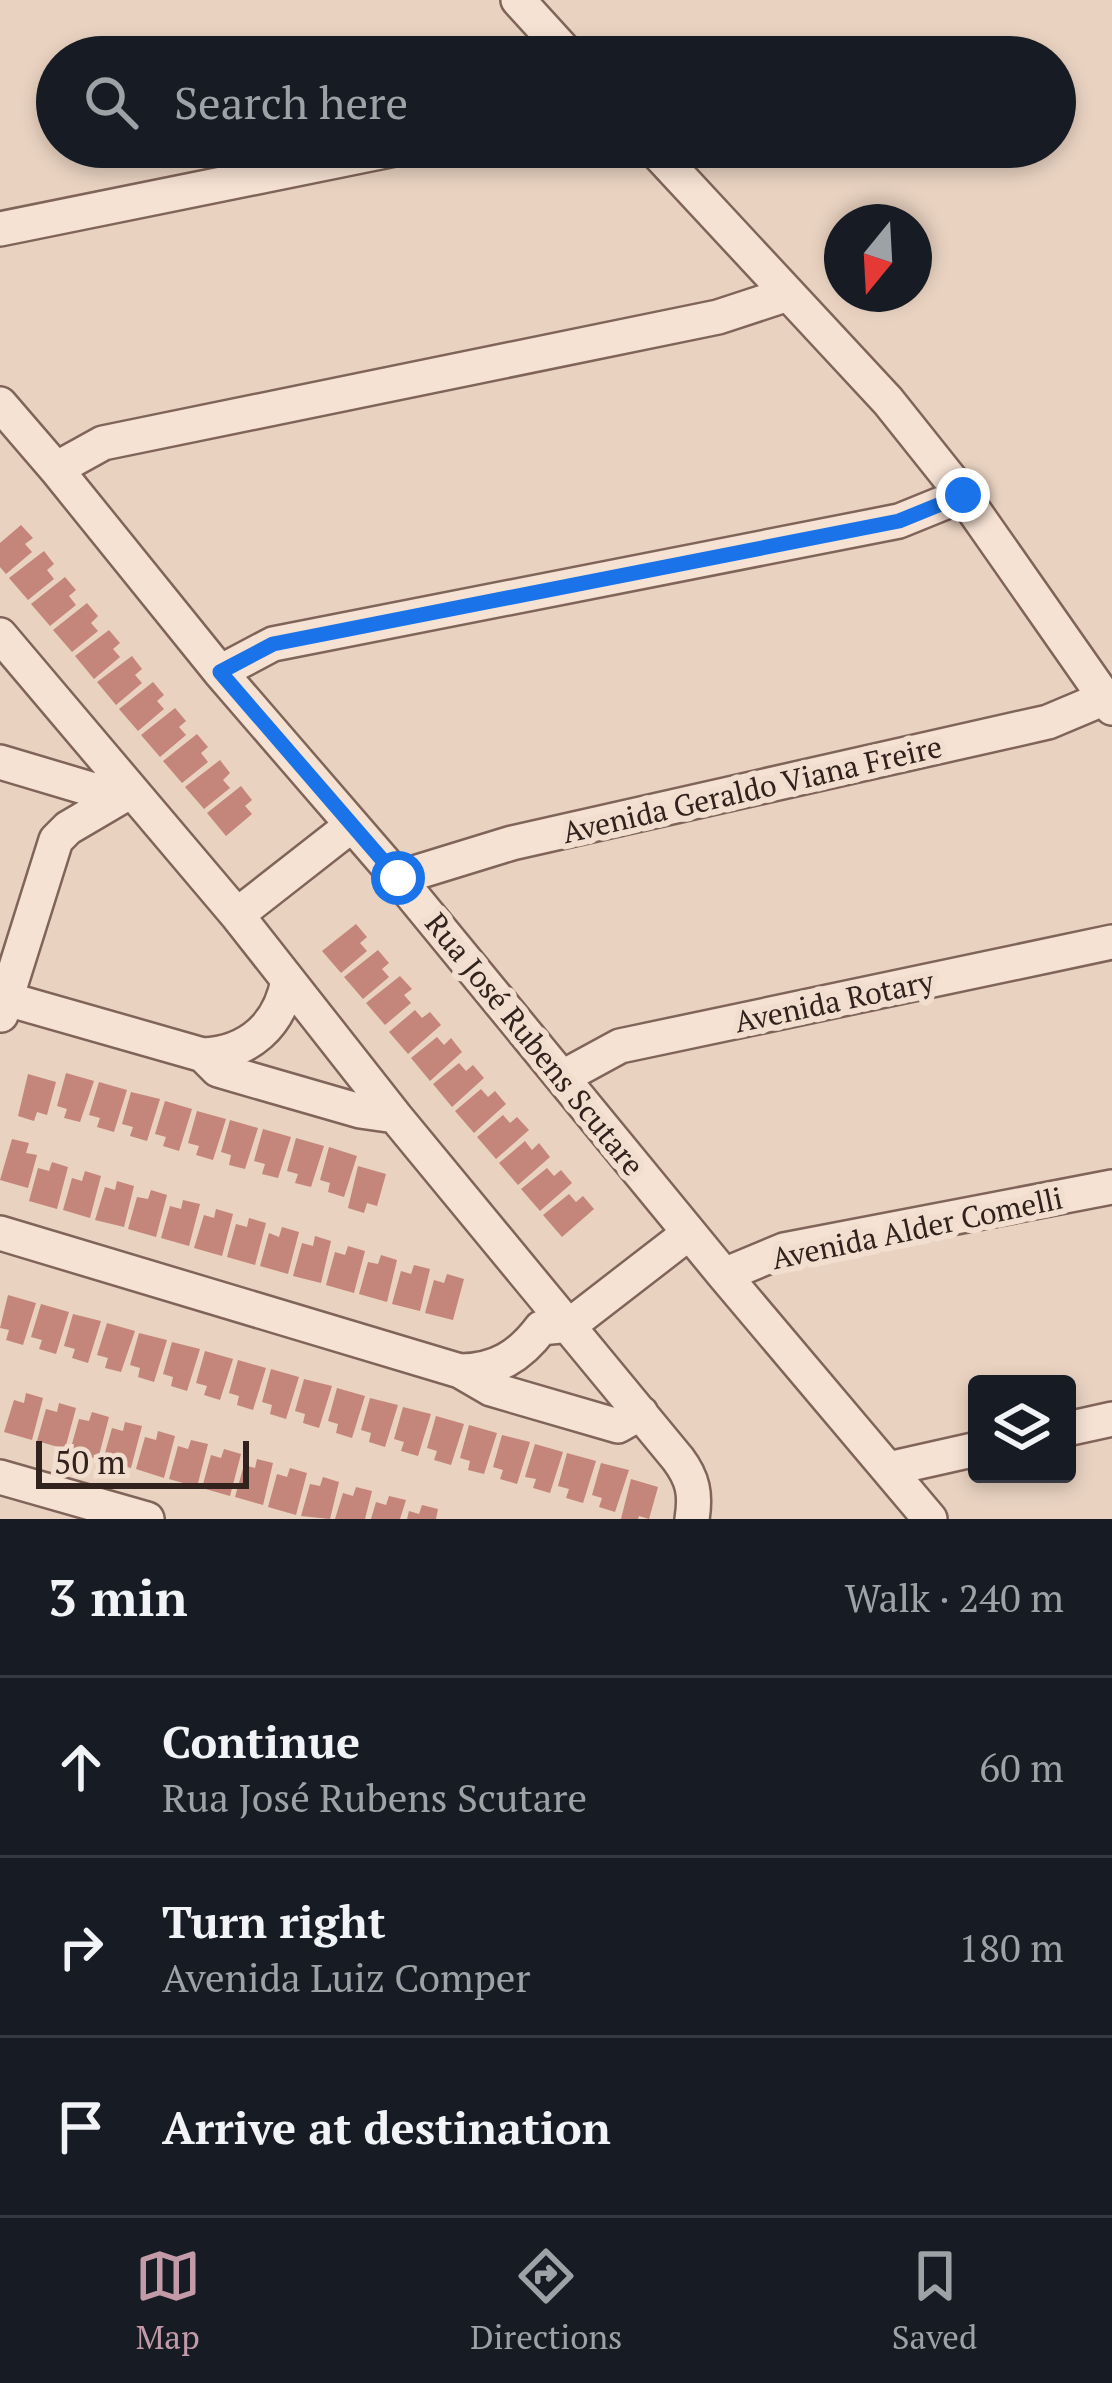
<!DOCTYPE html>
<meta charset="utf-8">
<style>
:root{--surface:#171b24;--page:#242831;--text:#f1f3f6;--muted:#9ea1a6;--line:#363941;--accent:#c39ba8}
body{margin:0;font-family:"PT Serif",serif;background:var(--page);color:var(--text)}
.controls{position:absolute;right:36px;bottom:36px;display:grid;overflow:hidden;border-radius:12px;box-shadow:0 6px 18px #0003}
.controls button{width:108px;height:108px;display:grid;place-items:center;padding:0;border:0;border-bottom:3px solid var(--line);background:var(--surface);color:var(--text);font:60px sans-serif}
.compass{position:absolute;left:824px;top:204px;width:108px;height:108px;border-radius:50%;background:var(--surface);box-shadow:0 6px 18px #0003;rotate:198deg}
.scale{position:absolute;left:36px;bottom:30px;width:213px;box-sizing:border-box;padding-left:12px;border:6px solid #31221d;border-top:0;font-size:33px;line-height:42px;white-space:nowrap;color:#31221d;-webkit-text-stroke:9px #f1decf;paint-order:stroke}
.stop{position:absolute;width:36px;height:36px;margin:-27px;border:9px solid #1a73e8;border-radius:50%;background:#fff}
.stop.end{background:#1a73e8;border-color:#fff;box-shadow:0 3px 12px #0008}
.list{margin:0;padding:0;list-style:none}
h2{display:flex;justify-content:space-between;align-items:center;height:156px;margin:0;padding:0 48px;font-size:51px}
h2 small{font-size:39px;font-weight:400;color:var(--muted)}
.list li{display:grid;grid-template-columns:78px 1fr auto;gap:36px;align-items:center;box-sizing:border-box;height:180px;padding:0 48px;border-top:3px solid var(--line)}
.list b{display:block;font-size:45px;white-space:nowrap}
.list p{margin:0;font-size:39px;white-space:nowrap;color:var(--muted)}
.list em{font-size:39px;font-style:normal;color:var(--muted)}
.icon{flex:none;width:66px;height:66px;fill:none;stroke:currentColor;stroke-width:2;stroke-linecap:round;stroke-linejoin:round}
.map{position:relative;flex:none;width:1112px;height:1519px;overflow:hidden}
.search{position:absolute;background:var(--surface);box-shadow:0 6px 18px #0003;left:36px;right:36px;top:36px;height:132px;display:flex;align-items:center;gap:30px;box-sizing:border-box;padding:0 42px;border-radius:66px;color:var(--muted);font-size:45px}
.sheet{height:696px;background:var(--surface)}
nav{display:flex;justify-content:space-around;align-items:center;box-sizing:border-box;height:168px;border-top:3px solid var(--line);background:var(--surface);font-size:33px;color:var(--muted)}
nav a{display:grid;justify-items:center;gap:6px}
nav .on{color:var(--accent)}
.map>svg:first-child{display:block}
.building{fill:#c4857a}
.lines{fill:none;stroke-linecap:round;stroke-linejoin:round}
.minor-casing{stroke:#80645a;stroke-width:38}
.minor{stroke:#f5e2d3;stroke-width:33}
.route{stroke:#1a73e8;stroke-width:15}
.labels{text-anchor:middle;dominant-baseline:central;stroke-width:12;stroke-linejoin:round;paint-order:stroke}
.street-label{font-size:30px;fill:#31221d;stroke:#f1decf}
</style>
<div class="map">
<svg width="1112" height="1519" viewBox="0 0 1112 1519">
<rect width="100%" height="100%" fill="#e9d2c0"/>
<path class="building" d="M21,525L33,538L25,544L32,552L6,574L0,567V543Z
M44,551L54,564L47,570L54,579L28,600L9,578Z
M65,577L76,590L69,596L76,605L50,626L31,604Z
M87,603L98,616L91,623L98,631L72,652L53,630Z
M109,630L120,643L113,649L120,657L94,679L75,656Z
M132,656L142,669L135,675L142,683L116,705L97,682Z
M153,682L164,695L157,701L164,709L138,731L119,709Z
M175,708L186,721L179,727L186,735L160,757L141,735Z
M197,734L208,747L201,753L208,762L182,783L163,761Z
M220,760L230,773L223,780L230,788L204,809L185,787Z
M241,786L252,800L245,806L252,814L226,836L207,813Z
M356,924L367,937L360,943L367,951L341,973L322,951Z
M378,950L389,963L382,969L389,977L363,999L344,977Z
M400,976L412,989L404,995L411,1003L385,1025L366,1003Z
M415,1010L422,1018L430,1012L441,1025L408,1054L389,1032Z
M437,1037L444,1045L451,1038L462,1052L430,1081L411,1058Z
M459,1063L466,1071L473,1065L484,1078L452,1107L433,1084Z
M66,1073L94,1081L80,1122L64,1118L67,1109L57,1106Z
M28,1074L56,1082L47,1115L37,1112L34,1121L18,1116Z
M99,1082L127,1090L114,1132L97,1127L100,1118L89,1115Z
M481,1089L488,1097L495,1091L506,1104L474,1133L455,1111Z
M131,1092L160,1099L147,1141L130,1136L133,1127L122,1124Z
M165,1101L192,1109L179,1151L163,1146L166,1137L155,1134Z
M197,1111L226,1119L213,1160L196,1155L199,1146L188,1143Z
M503,1115L510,1123L517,1117L529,1130L496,1159L477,1137Z
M230,1120L258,1128L245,1169L229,1165L231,1155L221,1152Z
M263,1129L291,1137L278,1178L262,1174L265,1164L254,1161Z
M296,1138L324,1146L311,1187L295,1183L298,1174L287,1171Z
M12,1139L29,1143L26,1153L37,1155L28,1188L0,1180Z
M525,1141L532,1150L539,1143L550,1157L518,1185L499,1163Z
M329,1147L357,1156L344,1197L328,1192L330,1183L320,1180Z
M52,1162L68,1167L57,1209L29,1201L38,1168L49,1171Z
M358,1166L386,1174L377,1206L367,1203L364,1213L348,1208Z
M547,1168L554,1176L561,1170L572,1183L540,1211L521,1189Z
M85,1171L101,1176L90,1218L63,1210L72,1178L82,1181Z
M117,1181L134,1186L124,1227L95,1220L105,1187L115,1190Z
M151,1190L167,1195L156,1237L128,1229L137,1197L148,1199Z
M569,1194L576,1202L583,1196L594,1209L562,1237L543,1215Z
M183,1200L200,1204L189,1246L161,1238L170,1206L181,1209Z
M216,1209L233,1214L222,1256L194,1248L204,1215L214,1218Z
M249,1218L266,1223L255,1265L227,1257L236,1224L247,1227Z
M282,1227L299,1232L288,1274L260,1266L269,1233L279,1237Z
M315,1236L331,1241L321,1283L293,1276L302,1243L313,1246Z
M348,1246L365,1251L354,1293L326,1285L335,1252L345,1255Z
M381,1255L397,1260L387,1302L359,1294L368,1262L378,1264Z
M414,1265L430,1269L420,1311L392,1304L401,1271L411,1274Z
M447,1274L464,1279L453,1320L425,1313L434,1280L444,1283Z
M8,1295L36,1303L23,1345L6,1340L9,1330L0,1328Z
M41,1304L69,1312L56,1354L39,1349L42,1340L31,1337Z
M73,1314L101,1321L88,1363L72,1358L75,1349L64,1346Z
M107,1323L135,1331L121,1372L105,1368L108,1358L97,1355Z
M139,1333L167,1340L154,1382L138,1377L140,1368L130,1365Z
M172,1342L200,1349L187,1391L171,1386L173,1377L163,1374Z
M205,1351L233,1359L220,1400L204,1395L207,1386L196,1383Z
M238,1360L266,1368L253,1410L237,1405L239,1396L229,1393Z
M271,1369L299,1377L286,1419L270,1414L272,1405L262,1402Z
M304,1379L332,1386L319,1428L303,1423L305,1414L295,1411Z
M337,1388L365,1396L352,1438L336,1433L338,1424L328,1421Z
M26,1393L43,1398L32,1440L4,1432L14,1400L24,1403Z
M370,1398L398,1405L385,1447L369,1442L371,1433L361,1430Z
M59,1403L76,1408L65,1449L37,1441L46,1409L57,1412Z
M403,1407L431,1414L418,1456L401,1451L404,1442L394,1439Z
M92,1412L109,1417L98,1459L70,1451L79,1419L89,1421Z
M436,1416L464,1424L451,1465L434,1460L437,1451L427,1448Z
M125,1422L142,1426L131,1468L103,1460L112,1428L123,1431Z
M469,1425L497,1433L484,1474L468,1470L470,1461L460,1458Z
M158,1431L175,1436L164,1478L136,1469L145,1437L156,1440Z
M502,1435L530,1442L517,1484L500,1479L503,1470L493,1467Z
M191,1440L208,1444L197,1487L169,1479L178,1446L188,1449Z
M535,1444L563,1452L550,1493L533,1488L536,1479L525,1477Z
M224,1449L241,1454L230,1496L202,1488L211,1455L221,1458Z
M567,1453L596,1461L583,1503L566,1498L569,1489L558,1486Z
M257,1459L273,1463L263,1505L235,1497L244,1465L255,1468Z
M601,1463L629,1470L615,1512L599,1507L602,1498L592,1495Z
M290,1468L307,1473L296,1515L268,1507L277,1474L287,1477Z
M323,1477L339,1482L330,1519L301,1516L310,1484L320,1486Z
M631,1479L658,1487L649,1519L639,1516L638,1519H621Z
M356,1487L372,1491L365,1519H335L343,1493L353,1496Z
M389,1496L406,1500L400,1519H371L376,1502L386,1505Z
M422,1505L438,1509L436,1519H407L409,1511L419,1514Z"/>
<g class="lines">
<defs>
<path id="minor" d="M518,0L570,57
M652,147L888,401L963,495L1112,708
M0,229L405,147
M0,404L56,469L220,672L398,878L724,1275L930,1519
M56,469L103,443L718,317L788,294
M0,635L237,915L395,1116L678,1459C693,1479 696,1494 692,1519
M220,672L273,644L899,521L963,495
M0,762L104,793L131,791
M398,878L512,843L1048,722L1105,698
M237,915L352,825
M0,997L203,1055C249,1053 280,1025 288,980
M1,1015L56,840L68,828L131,791
M203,1055L218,1070L360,1111L395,1116
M563,1077L620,1046L1112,942
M0,1233L460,1371L491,1389L618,1426L641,1413
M724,1275L784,1250L1112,1187
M460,1371C496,1371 520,1356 541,1328L570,1325L689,1233
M1067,1429L1112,1419
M888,1469L977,1449
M0,1477L147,1519"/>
</defs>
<use href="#minor" class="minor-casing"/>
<use href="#minor" class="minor"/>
</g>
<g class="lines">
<path class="route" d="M398,878L220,672L273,644L899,521L963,495"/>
</g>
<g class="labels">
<g class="street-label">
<text transform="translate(752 789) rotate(-13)">Avenida Geraldo Viana Freire</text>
<text transform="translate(834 1001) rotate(-12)">Avenida Rotary</text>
<text transform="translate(535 1044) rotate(51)">Rua José Rubens Scutare</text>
<text transform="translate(917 1228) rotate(-12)">Avenida Alder Comelli</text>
</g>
</g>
</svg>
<div class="controls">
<button><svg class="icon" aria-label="layers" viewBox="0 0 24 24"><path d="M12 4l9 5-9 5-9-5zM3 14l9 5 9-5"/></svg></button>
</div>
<svg class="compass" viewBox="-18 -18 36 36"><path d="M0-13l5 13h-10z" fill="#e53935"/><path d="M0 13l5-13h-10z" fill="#9ea1a6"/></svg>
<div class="scale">50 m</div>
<div class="stop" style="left:398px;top:878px"></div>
<div class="stop end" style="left:963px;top:495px"></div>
<div class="search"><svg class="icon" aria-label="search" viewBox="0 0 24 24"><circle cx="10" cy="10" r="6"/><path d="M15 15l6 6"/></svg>Search here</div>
</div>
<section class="sheet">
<h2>3 min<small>Walk · 240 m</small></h2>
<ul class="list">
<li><svg class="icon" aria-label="ahead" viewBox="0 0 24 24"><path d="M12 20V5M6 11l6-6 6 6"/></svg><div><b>Continue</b><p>Rua José Rubens Scutare</p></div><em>60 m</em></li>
<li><svg class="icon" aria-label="right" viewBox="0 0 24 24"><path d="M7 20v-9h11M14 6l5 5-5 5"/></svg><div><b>Turn right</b><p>Avenida Luiz Comper</p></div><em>180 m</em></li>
<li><svg class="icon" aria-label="arrive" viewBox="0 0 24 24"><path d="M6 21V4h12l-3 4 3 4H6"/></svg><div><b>Arrive at destination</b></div></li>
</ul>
</section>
<nav>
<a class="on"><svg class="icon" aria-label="map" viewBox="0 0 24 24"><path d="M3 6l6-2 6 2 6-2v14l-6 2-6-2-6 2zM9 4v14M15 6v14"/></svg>Map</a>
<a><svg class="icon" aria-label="directions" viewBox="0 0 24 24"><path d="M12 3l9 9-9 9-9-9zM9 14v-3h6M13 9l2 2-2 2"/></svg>Directions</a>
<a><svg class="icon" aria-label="saved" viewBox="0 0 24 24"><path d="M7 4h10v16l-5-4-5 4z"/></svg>Saved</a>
</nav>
